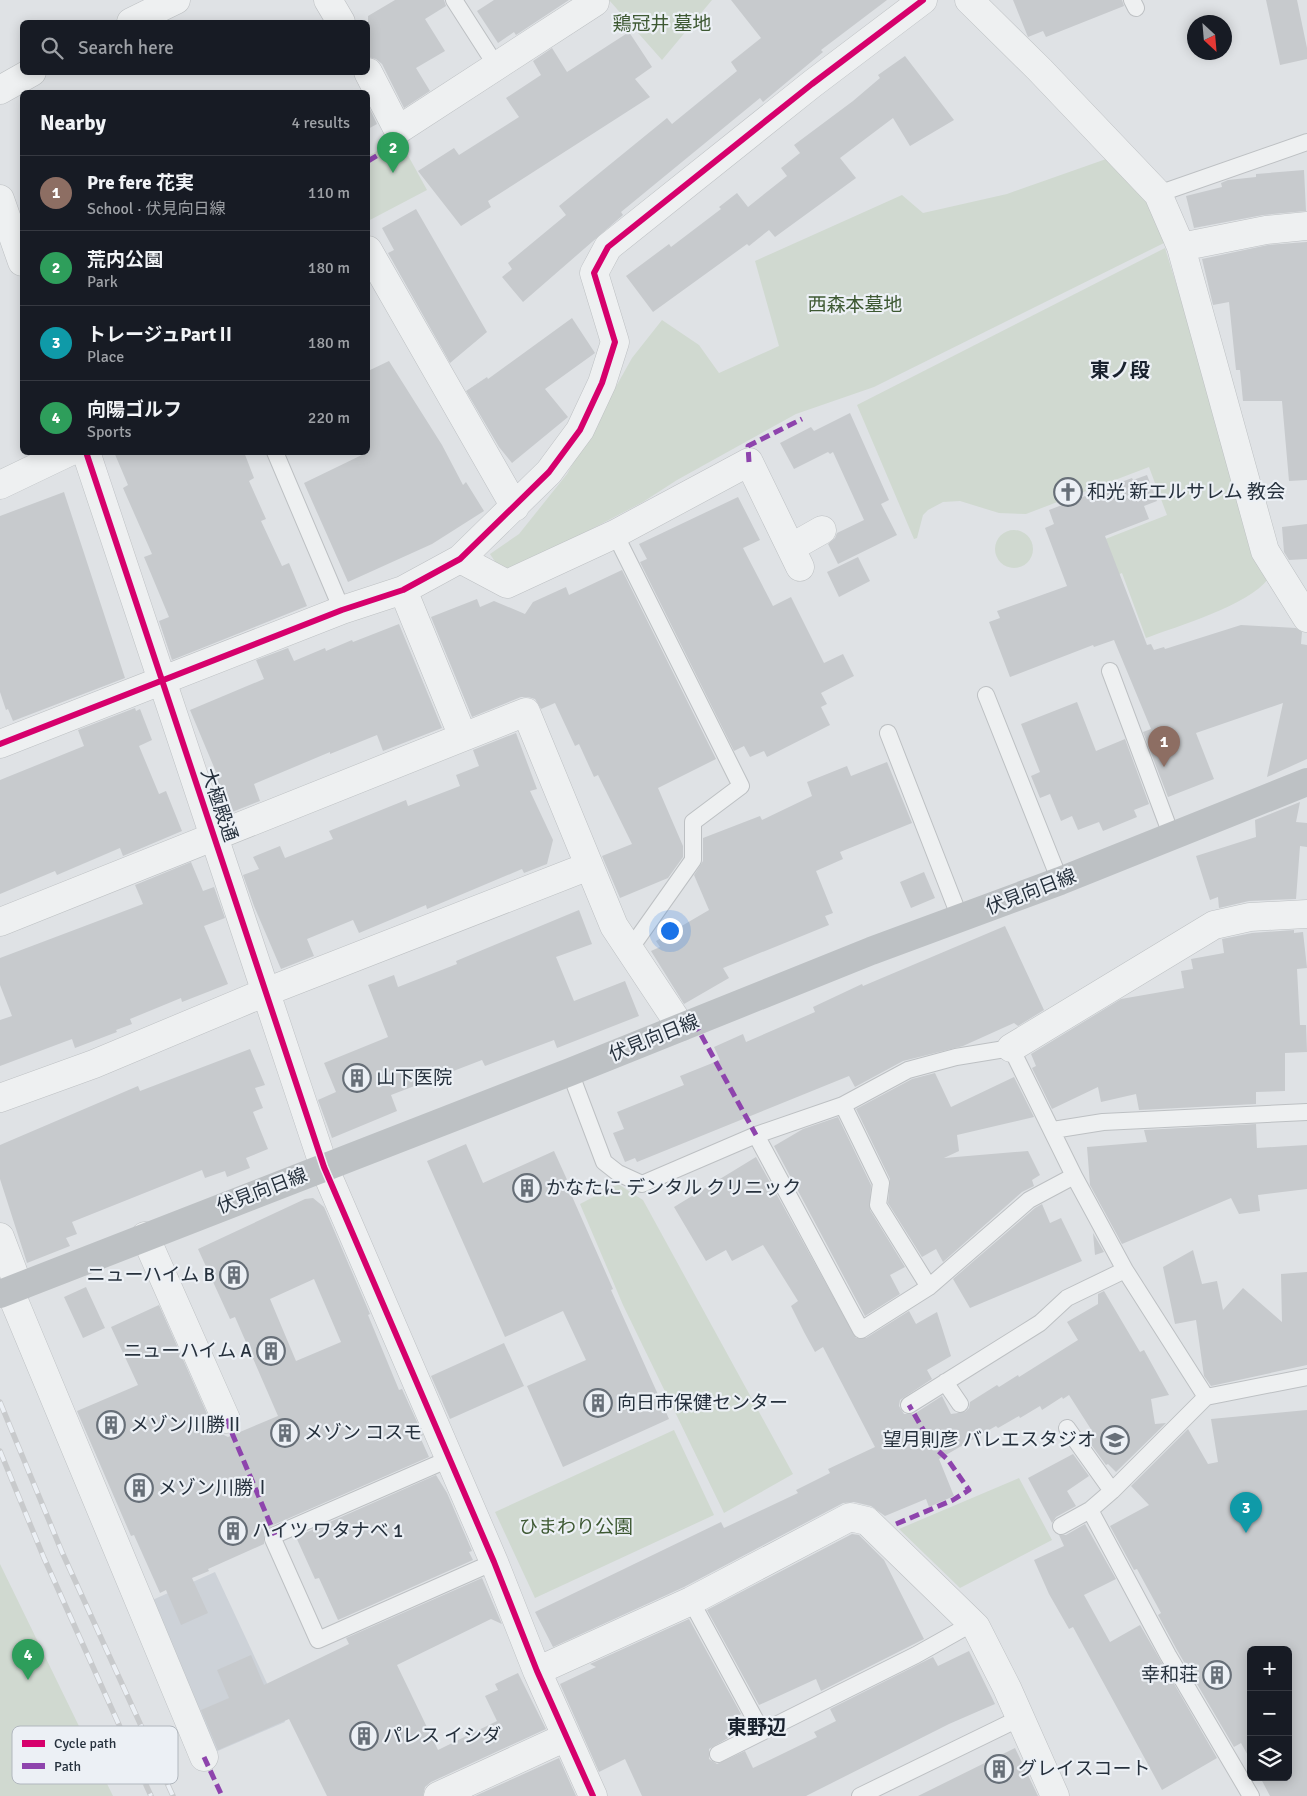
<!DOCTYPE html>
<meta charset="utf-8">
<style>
:root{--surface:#171b24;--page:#20242c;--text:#f1f3f6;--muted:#9ea1a6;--line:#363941;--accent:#0f766e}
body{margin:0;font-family:Signika,"Noto Sans JP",sans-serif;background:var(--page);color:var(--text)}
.controls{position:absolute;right:15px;bottom:15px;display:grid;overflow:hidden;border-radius:8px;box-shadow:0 2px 12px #0003}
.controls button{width:45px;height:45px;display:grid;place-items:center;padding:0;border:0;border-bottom:1px solid var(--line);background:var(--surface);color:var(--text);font:25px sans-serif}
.compass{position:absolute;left:1187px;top:15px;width:45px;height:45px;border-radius:50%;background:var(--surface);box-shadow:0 2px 12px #0003;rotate:154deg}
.you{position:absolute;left:669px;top:930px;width:18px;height:18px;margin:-12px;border:4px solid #fff;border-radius:50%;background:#1a73e8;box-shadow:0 0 0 8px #1a73e833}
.badge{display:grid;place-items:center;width:32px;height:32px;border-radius:50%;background:var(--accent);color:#fff;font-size:16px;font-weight:700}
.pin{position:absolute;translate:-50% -41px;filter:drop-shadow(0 1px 2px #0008)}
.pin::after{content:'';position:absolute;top:26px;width:18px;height:15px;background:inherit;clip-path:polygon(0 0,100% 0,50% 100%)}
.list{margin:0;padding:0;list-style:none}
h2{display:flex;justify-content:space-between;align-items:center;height:65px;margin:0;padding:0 20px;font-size:21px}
h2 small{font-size:16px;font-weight:400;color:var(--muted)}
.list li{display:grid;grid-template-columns:32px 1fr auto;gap:15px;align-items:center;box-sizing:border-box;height:75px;padding:0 20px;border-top:1px solid var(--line)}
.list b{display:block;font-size:19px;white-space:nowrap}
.list p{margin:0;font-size:16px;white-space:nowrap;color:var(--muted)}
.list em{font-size:16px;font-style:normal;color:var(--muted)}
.icon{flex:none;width:28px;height:28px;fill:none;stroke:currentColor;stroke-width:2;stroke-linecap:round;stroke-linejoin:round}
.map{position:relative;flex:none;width:1307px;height:1796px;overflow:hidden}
.search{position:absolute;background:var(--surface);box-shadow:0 2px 12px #0003;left:20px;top:20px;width:350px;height:55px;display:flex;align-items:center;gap:12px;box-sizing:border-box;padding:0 18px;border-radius:8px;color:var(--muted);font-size:19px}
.panel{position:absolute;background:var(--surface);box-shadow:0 2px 12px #0003;left:20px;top:90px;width:350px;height:365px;border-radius:8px}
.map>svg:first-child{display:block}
.built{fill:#cdd2d8}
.green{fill:#d0d9d0}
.building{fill:#c7cacd;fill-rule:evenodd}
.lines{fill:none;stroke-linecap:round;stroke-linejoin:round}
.service-casing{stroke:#bdc0c3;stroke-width:18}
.minor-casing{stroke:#bdc0c3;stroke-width:29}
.service{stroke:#eef0f1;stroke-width:16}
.minor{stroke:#eef0f1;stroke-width:28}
.secondary{stroke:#bdc1c4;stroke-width:28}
.rail-casing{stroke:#c8cacc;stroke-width:5.5}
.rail{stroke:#ecf0f5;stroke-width:4;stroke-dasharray:11;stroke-linecap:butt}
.quiet{stroke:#8e44ad;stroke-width:5;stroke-dasharray:10 5;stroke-linecap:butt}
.cycleway-casing{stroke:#ecf0f5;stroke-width:9}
.cycleway{stroke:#d6006c;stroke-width:6}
.labels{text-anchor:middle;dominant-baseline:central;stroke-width:4.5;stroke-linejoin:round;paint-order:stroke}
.park-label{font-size:19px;fill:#3e5933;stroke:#ecf0f5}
.poi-label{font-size:19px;fill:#26313d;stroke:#ecf0f5;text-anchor:start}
.street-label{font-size:19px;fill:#26313d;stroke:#ecf0f5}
.neighbourhood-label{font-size:20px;font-weight:bold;fill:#19222e;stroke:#ecf0f5}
.key{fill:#ecf0f5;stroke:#b1b7be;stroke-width:1}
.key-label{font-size:14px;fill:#26313d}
</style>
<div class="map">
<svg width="1307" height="1796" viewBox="0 0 1307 1796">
<rect width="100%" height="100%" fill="#dfe2e5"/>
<path class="built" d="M215,1572L285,1722L213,1753L148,1602Z"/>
<path class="green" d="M609,0H712L662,60Z
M399,139L427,190L368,221V156Z
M1109,158L1145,199L1166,242L874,387L796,414L677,480L643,502L504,575L490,554L519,534L567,474L632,358L662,320L699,345L719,373L779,346L755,261L902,195L923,213L1007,194Z
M1165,248L1268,579C1249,605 1178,626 1146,638L1122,573L1103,581L1090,545L1167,515L1149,467L1026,514L999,513L960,501L943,502L928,510L923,515L917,538L914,539L857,405Z
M995 549a19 19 0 1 1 38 0a19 19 0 1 1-38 0Z
M618,1184L643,1200L793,1474L724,1513L623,1305L580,1204Z
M674,1430L714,1515L535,1598L495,1512Z
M1019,1478L1052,1540L960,1588L899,1529Z
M0,1564L113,1796H0Z"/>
<path class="building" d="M395,0H444L446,6L425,19L445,51L416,68L430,91L404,108L382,64L376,59L368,57V16Z
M494,0H569L516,35L514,32L498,43L477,11Z
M731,0H887L821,50L823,52L763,102L760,98L621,212L623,215L523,302L502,277L512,269L508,263L566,215L559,206L667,118L672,124L737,71L731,62L761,38Z
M1013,0H1122L1124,6L1046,37L1043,31L1028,37Z
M1266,0H1297L1307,48V59L1280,65Z
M629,32L652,67L635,79L650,97L488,201L491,207L461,226L418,171L454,148L459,155L519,117L506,98L541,75L533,61L552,48L567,72Z
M905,56L954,120L910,146L893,118L840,158L856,178L775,237L769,230L749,246L747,244L653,312L626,276L669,244L671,247L721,209L719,207L737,193L748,207L787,176L781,168L800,153L794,145L853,101L880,78L878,75Z
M368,105L377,124L368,129Z
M1304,170L1306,211L1263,215L1194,228L1186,196L1222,187L1221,183L1228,180L1256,177V174Z
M416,209L487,332L450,363L388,253L394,250L382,228Z
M1307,242V480L1289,481L1282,401H1243L1240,370H1236L1229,302L1213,305L1202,259L1268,245Z
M572,318L595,353L545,389L568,417L512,463L499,447L466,391L487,377L488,379Z
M389,361L442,445L463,485L466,482L484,511L432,544L348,582L304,483L368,452V371Z
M850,413L889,500L881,504L897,535L838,564L828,544L835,538L837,533L864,520L833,452L830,454L828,452L794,469L780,443L811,427L814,431Z
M114,452H244L254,478L249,481L266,519L261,521L282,566L289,563L307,606L172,660L159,621L169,617L144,557L152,554L123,488L128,485Z
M1147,475L1157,501L1144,506L1149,519L1105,536L1147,645L1151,644L1154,650L1164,647L1165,649L1241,625L1296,628L1302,632L1301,644L1307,645V759L1267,777L1283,703L1196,733L1214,779L1168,797L1143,732L1151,729L1114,640L1094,647L1093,645L1010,677L989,622L1000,618L997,611L1067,586L1045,528L1054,524L1049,510L1132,478L1133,480Z
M64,492L125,678L13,721L8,709L6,710L0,692V516Z
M738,497L760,540L743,548L773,606L791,597L824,663L843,654L854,676L821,693L827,704L821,707L830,725L767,757L764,751L750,757L744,746L734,751L640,562L647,559L639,544Z
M1307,524V559L1289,560L1284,552L1282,527Z
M858,557L870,581L839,597L827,572Z
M622,570L716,759L658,788L683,846V857L668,878L620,898L602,856L632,844L598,775L594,777L579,744L575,746L555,703L541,709L535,699L528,697H521L472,717L431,617L477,599L480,607L494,601L525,614L533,602L566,587L569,595Z
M399,624L442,728L383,751L377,735L330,754V752L254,784L260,801L227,814L212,773L216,772L190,710L264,679L256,660L288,648L294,661L325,648L326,651L352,640L353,642Z
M1077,702L1096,751L1125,739L1149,804L1134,810L1137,817L1103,831L1099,822L1078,830L1072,816L1061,821L1050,794L1040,798L1031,776L1040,772L1021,724Z
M135,708L136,711L140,709L152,740L139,746L159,794L166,791L182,831L123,856L120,848L57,875L55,871L0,894V780L84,746L78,730Z
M516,733L537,789L530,791L553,840L547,864L524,873L522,869L427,909L426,905L359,933L353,920L307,939L314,956L281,969L254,906L243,875L259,869L253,857L280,846L285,858L333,839L329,831L406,800L408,806L460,786L456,775L479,766L473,750Z
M887,762L912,823L840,852L843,859L816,871L833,913L825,916L829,925L723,968L729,978L684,1004L651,951L660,947L656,941L709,910L694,875L703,861V838L760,816L762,820L812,796L807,782L847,766L851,776Z
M1300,802L1296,822L1307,823V847L1300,846L1296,899L1249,901L1219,908L1218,897L1210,900L1196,856L1256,837L1255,820Z
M191,862L203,891L214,887L225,918L204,926L228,984L182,1002L181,998L130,1019L132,1024L116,1030L117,1032L75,1048L72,1039L0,1066V1020L12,1016L0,985V958L143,904L135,885Z
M924,872L935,898L911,908L900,882Z
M579,910L592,944L556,957L574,1001L625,981L639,1016L557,1048L554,1040L485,1066L482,1060L391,1095L397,1111L332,1138L318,1100L336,1092L324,1063L388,1037L368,985L394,975L398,987L457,964L456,961Z
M1005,926L1044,1010L1018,1026L1014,1023L963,1046L903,1061L855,1087L849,1076L637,1162L635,1158L625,1162L613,1133L624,1129L617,1112L684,1085L680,1076L720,1060L714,1047L743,1034L746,1042L815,1012L813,1007L862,984L863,986Z
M1294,930V933L1303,932L1307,968L1297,969L1300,1025H1306L1307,1052L1285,1053V1091L1256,1092V1104L1139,1110L1136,1094L1101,1102L1098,1087L1052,1109L1032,1068L1036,1066L1031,1054L1121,999L1184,988L1181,971L1193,969L1191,959L1224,953L1222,939L1252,933Z
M250,1049L265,1085L255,1088L263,1108L253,1112L268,1149L246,1158L250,1168L227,1177L225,1171L205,1178L202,1170L72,1222L77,1234L66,1238L70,1246L27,1263L0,1179V1145L138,1086L140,1091Z
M935,1073L951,1107L1014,1077L1034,1117L957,1135L959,1151L944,1158L1028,1151L1040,1175L1032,1180L1034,1186L1022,1192L943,1262L936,1249L922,1257L888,1203L890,1179L856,1109L912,1079Z
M838,1117L871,1185L870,1210L905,1267L890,1275L900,1294L865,1316L774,1146L803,1129Z
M1256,1124L1257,1148L1307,1145V1189L1258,1195L1260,1211L1239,1214L1231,1198L1122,1244L1090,1185L1087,1147L1147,1142L1144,1130Z
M466,1144L483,1183L554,1151L569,1184L567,1185L613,1289L611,1290L669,1419L563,1467L527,1386L586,1360L563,1311L505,1337L427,1161Z
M756,1157L856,1338H866L909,1311L916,1324L937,1312L951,1356L927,1370L932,1379L900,1400L899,1406L904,1414H914L942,1396L951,1414L965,1412L969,1408L970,1402L997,1385L999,1387L1018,1375L1019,1377L1078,1340L1067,1322L1098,1304V1294L1104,1291L1140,1352L1144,1350L1169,1395L1151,1399L1155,1424L1166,1423L1116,1472L1108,1464L1106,1465L1087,1439L1094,1434L1069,1395L1063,1399L1062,1397L1042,1410L1040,1406L1020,1418L1019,1416L998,1428L996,1426L939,1459L954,1496L929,1507L926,1499L885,1516L871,1506L854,1502L843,1503L684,1587L553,1647L535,1612L721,1522L724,1528L798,1493L796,1490L830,1473L828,1469L875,1447L823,1347L815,1352L804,1332L791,1306L798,1301L763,1245L732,1261L726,1250L706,1261L674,1207Z
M313,1198L324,1207L370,1314L368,1315L399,1390L402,1389L423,1435L420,1437L429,1457L271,1526L264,1535V1544L208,1569L209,1571L192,1578L208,1613L181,1625L166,1590L160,1593L134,1535L131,1536L77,1411L138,1385L111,1327L159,1305L212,1425L216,1431L228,1437L278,1416L235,1317L230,1319L198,1249L305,1199ZM314,1279L341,1342L296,1361L270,1299Z
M1042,1204L1050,1223L1061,1218L1082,1261L970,1308L953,1279L1035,1208Z
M1093,1233L1104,1252L1095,1255Z
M1193,1250L1202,1284L1217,1281L1223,1310L1243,1288L1282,1322L1281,1274L1307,1272V1365L1211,1386L1204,1376L1196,1320L1175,1324L1163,1267Z
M86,1287L105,1328L83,1338L64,1297Z
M504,1343L524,1386L450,1419L431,1376Z
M1307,1410V1796H1270L1260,1777H1288V1650H1251V1761L1241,1743L1234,1747L1177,1650L1158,1615L1161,1613L1137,1569L1134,1570L1110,1526L1149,1505L1131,1486L1188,1429L1208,1464L1218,1462L1211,1419Z
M1073,1454L1089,1476L1067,1491L1076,1506L1056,1517L1052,1523L1028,1478Z
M436,1475L447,1493L472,1551L469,1552L473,1560L338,1620L319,1578L315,1579L296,1537Z
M1085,1524L1116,1579L1084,1595L1110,1642L1140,1625L1217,1758L1162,1790L1073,1627L1069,1629L1049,1594L1034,1560L1064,1546L1059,1535H1066Z
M852,1534L859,1535L884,1560L924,1639L821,1691L816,1679L759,1705L707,1610Z
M482,1578L502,1624L491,1619L397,1665L438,1750L497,1721L485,1696L498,1690L495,1684L518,1673L546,1729L431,1782L425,1787L423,1796H327L289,1719L218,1750L201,1710L229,1698L217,1670L251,1655L264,1685L349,1644L346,1638Z
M689,1619L741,1714L730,1720L737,1733L709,1749V1759L717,1764L745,1751L753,1768L817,1737L814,1732L836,1721L830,1709L933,1657L938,1666L969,1651L995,1704L949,1724L806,1796H642L625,1759L599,1772L560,1684L596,1667L590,1664Z
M1015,1748L1038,1796H918Z
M559,1758L576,1796H475Z"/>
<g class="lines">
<defs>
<path id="service" d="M454,0L497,67
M1132,0L1136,8
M1158,194L1307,142
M275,452L342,610
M615,534L741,786L693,822V860L630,949
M1110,671L1172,837
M986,695L1060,881
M888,733L960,918
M570,1072L604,1162L618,1173L642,1184L756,1135L843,1105L908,1070L956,1057L1011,1048L1074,1176L1125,1270L1067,1298L1040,1323L909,1405
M843,1105L881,1183L878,1205L929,1287
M1053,1130L1103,1122L1307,1112
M756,1135L861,1330L929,1287L1029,1200L1074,1176
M1125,1270L1206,1397
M945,1382L960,1404
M1067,1428L1112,1491
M449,1459L275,1535L273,1539L318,1640L494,1562
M1090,1510L1168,1655L1251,1796
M1061,1526L1090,1510L1112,1491L1206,1397L1307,1377
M691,1601L762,1732L916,1655L973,1623
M718,1754L762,1732
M860,1796L1020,1718"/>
<path id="minor" d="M328,0L341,22
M969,0L1040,70L1158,194L1181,247L1265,551L1307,618
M131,22L176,0
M368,72L398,130L595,2
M0,90L32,72
M0,199L22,262
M1181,247L1266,230L1307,226
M368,250L515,507
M86,452L324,1167L494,1562L537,1671L593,1796
M0,485L69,452
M792,547L822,530
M460,559L507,584L615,534L749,462L800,567
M403,590L463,737
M0,744L342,610L403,590L460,559L549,472L580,430L602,383L615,342L594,273L608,247L812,84L923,0
M0,922L526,712L614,926L681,1027
M1011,1048L1214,925L1250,917L1307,914
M0,1098L94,1064L266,992L589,866
M145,1236L226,1419
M0,1237L19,1287
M10,1291L204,1757
M537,1671L691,1601L850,1517L867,1521L976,1627L1007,1688L1055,1796
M438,1796L566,1737"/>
</defs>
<use href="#service" class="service-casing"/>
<use href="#minor" class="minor-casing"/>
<use href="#service" class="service"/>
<use href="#minor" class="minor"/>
<path class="secondary" d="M0,1294L570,1072L871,951L1060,881L1307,782"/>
<defs>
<path id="rail" d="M0,1402L62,1552L173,1796
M0,1451L44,1558L151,1796"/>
</defs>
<use href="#rail" class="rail-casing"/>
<use href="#rail" class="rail"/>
<path class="quiet" d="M368,161L395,145
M749,462L748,446L802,419
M694,1022L756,1135
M226,1419L275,1535
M896,1524L953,1500L969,1490L948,1460L932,1445L909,1405
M204,1757L222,1796"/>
<defs>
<path id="cycleway" d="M86,452L324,1167L494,1562L537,1671L593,1796
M0,744L342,610L403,590L460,559L549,472L580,430L602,383L615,342L594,273L608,247L812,84L923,0"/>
</defs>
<use href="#cycleway" class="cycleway-casing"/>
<use href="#cycleway" class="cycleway"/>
</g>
<defs>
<symbol id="church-ring" viewBox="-11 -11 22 22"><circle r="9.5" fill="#ecf0f5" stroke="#676f78" stroke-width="1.5"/><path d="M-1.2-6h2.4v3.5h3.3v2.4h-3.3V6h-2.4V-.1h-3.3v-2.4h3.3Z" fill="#676f78"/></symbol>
<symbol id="building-ring" viewBox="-11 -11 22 22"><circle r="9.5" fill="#ecf0f5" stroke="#676f78" stroke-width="1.5"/><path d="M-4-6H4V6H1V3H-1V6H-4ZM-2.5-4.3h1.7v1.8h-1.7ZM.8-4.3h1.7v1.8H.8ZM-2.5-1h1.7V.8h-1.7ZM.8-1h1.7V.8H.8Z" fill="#676f78"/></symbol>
<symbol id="school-ring" viewBox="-11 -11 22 22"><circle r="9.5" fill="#ecf0f5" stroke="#676f78" stroke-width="1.5"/><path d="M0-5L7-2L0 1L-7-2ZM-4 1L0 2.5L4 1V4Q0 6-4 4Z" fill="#676f78"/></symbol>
</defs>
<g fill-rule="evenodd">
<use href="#church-ring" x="1052" y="476" width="32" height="32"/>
<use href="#building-ring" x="341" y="1062" width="32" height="32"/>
<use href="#building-ring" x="511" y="1172" width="32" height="32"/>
<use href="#building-ring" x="218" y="1259" width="32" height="32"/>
<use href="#building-ring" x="255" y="1335" width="32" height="32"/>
<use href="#building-ring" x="582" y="1387" width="32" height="32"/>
<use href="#building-ring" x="95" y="1409" width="32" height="32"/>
<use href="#building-ring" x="269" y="1417" width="32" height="32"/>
<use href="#school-ring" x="1099" y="1424" width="32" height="32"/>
<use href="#building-ring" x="123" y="1472" width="32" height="32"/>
<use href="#building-ring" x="217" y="1515" width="32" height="32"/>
<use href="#building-ring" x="1201" y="1659" width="32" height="32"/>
<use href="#building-ring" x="348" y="1720" width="32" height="32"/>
<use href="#building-ring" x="983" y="1753" width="32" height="32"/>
</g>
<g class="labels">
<g class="park-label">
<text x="662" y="24">鶏冠井 墓地</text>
<text x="855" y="305">西森本墓地</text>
<text x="576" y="1527">ひまわり公園</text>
</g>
<g class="poi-label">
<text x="1087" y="492">和光 新エルサレム 教会</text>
<text x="376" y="1078">山下医院</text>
<text x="546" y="1188">かなたに デンタル クリニック</text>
<text x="215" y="1275" text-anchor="end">ニューハイム B</text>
<text x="252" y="1351" text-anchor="end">ニューハイム A</text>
<text x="617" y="1403">向日市保健センター</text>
<text x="130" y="1425">メゾン川勝Ⅱ</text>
<text x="304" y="1433">メゾン コスモ</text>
<text x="1096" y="1440" text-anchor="end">望月則彦 バレエスタジオ</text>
<text x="158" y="1488">メゾン川勝Ⅰ</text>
<text x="252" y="1531">ハイツ ワタナベ 1</text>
<text x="1198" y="1675" text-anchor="end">幸和荘</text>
<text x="383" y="1736">パレス イシダ</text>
<text x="1018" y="1769">グレイスコート</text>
</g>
<g class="street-label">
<text transform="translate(219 805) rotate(71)">大極殿通</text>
<text transform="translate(1031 892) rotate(-21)">伏見向日線</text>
<text transform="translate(654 1038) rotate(-22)">伏見向日線</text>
<text transform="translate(262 1191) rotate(-21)">伏見向日線</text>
</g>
<g class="neighbourhood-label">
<text x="1120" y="370">東ノ段</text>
<text x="757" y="1727">東野辺</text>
</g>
</g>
<rect x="12" y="1726" width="166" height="58" rx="8" class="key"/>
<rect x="22" y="1740" width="23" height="7" fill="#d6006c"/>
<rect x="22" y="1763" width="23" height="6" fill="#8e44ad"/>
<g class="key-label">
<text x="54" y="1748">Cycle path</text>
<text x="54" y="1771">Path</text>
</g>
</svg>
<div class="controls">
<button>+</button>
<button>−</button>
<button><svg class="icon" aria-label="layers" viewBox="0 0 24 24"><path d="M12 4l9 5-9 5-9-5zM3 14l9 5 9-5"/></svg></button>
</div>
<svg class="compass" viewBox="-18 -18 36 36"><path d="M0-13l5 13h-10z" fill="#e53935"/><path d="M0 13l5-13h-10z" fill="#9ea1a6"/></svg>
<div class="you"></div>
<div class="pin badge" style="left:1164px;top:767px;background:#8d6e63">1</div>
<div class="pin badge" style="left:393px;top:173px;background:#2e9e5b">2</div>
<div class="pin badge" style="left:1246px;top:1533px;background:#0f9aa8">3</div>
<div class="pin badge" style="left:28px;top:1680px;background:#2e9e5b">4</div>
<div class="search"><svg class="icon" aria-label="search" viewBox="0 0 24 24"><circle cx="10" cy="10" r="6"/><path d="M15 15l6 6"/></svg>Search here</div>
<section class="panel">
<h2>Nearby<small>4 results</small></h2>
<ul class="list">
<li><span class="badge" style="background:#8d6e63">1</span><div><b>Pre fere 花実</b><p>School · 伏見向日線</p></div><em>110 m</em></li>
<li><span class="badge" style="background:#2e9e5b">2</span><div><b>荒内公園</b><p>Park</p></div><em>180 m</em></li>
<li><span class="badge" style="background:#0f9aa8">3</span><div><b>トレージュPartⅡ</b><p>Place</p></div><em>180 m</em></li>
<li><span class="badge" style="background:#2e9e5b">4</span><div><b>向陽ゴルフ</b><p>Sports</p></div><em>220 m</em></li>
</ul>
</section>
</div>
